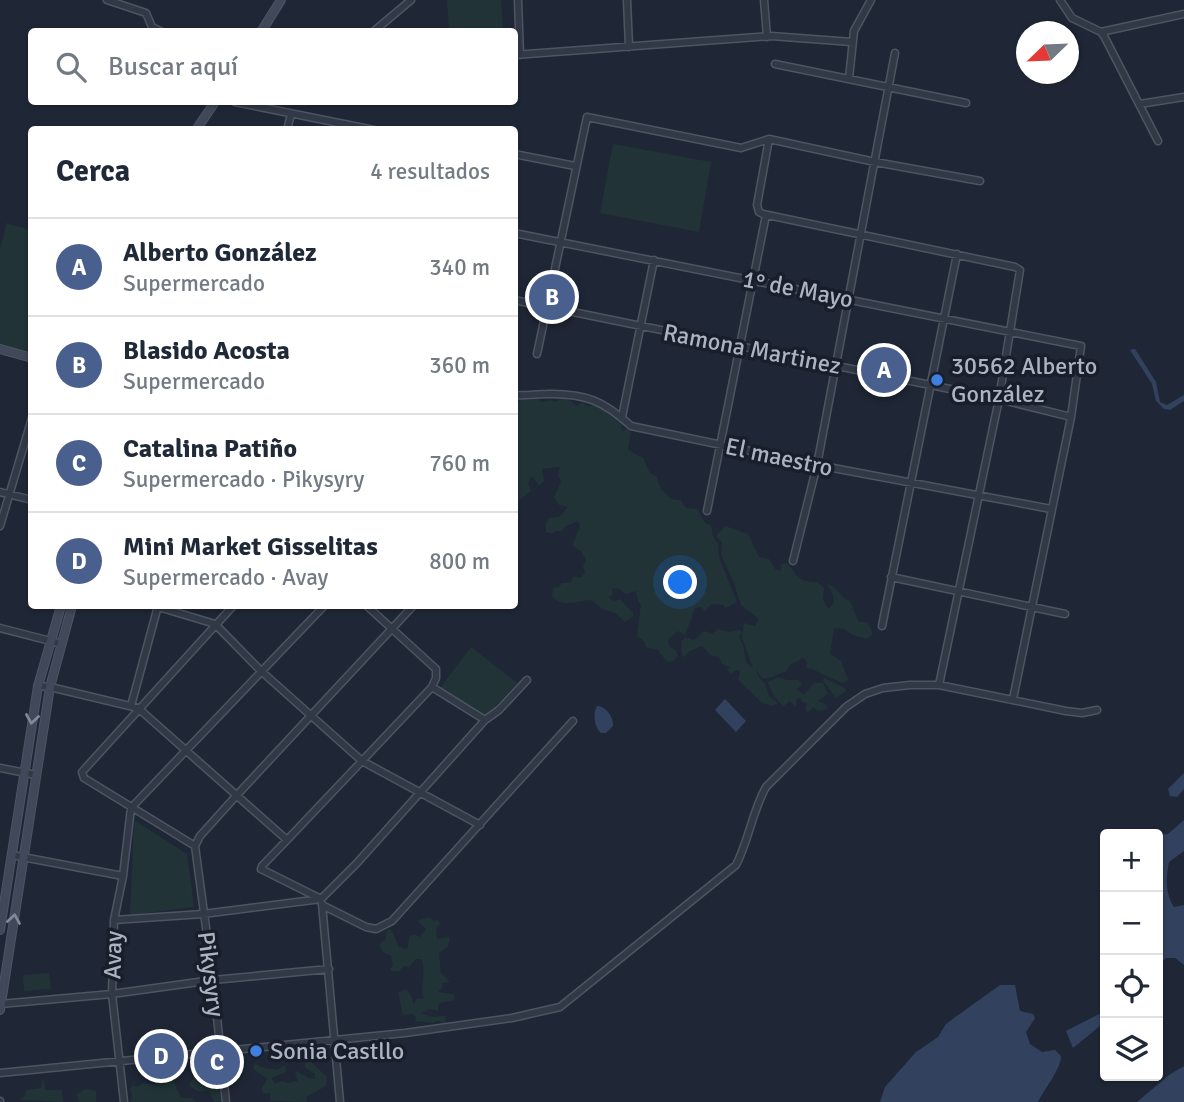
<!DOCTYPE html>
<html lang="es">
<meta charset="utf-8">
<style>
:root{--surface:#fff;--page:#f2f2f3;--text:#1f2937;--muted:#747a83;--line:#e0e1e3;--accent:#49608e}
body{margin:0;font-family:Signika,sans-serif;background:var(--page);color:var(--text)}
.controls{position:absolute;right:21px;bottom:21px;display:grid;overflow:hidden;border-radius:7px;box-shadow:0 2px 5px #0004}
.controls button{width:63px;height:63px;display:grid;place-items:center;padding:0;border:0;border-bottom:2px solid var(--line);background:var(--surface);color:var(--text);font:35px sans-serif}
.compass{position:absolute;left:1016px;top:21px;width:63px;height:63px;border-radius:50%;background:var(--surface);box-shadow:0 2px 5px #0004;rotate:247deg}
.you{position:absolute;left:681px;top:583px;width:24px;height:24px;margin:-18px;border:5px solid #fff;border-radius:50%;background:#1a73e8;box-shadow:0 0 0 10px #1a73e833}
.badge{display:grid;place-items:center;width:46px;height:46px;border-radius:50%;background:var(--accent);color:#fff;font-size:23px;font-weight:700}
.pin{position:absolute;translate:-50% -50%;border:4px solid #fff;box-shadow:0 2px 7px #0006}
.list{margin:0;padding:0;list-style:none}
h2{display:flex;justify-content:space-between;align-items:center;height:91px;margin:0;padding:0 28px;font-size:30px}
h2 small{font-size:23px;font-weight:400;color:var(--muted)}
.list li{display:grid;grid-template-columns:46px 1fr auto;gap:21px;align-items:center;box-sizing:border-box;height:98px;padding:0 28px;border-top:2px solid var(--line)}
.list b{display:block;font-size:26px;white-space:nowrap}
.list p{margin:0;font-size:23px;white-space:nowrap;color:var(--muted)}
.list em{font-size:23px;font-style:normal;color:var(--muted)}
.icon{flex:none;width:38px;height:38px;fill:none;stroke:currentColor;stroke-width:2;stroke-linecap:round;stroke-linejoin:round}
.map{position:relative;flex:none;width:1184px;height:1102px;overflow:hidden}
.search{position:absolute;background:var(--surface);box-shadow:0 2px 5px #0004;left:28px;top:28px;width:490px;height:77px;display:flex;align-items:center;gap:18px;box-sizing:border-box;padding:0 24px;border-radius:7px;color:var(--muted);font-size:26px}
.panel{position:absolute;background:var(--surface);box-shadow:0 2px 5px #0004;left:28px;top:126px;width:490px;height:483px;border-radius:7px}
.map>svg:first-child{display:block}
.green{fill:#213337}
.water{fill:#32415e}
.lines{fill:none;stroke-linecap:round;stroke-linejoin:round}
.street-casing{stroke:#4d5462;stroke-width:9}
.secondary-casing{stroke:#4d5462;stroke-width:10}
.street{stroke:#323946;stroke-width:6}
.secondary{stroke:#404859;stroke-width:8}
.oneway{stroke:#818999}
.shop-dot{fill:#3f7fe0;stroke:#181f2b;stroke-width:2.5}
.labels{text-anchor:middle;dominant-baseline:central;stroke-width:7;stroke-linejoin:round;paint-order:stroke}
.street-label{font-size:24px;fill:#acb4c4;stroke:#181f2b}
.poi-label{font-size:24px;fill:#acb4c4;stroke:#181f2b;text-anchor:start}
</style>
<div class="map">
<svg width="1184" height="1102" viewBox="0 0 1184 1102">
<rect width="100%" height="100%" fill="#1f2736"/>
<path class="green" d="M447,0H501L503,31H449Z
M613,144L711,162L699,232L600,213Z
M5,223L31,230V361L0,354V249L6,226Z
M534,397L542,402L551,400L556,402L562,398L571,401L576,406L582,402L589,407L594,404L602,407L621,420L622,431L627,429L631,432L628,450L643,458L650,473L657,477C659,489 668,501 680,500L686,508L697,509L706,524L711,525L713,536L718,544L719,557L737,602L726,608L723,605L711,604L705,611L701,607L695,608L686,633L684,635L678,631L668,639L669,646L676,651L678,656L673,661L667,662L658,650L646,647L644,641L637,636L641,604L638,601L636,591L626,594L618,588L612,589L613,595L609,596L610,599L615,601L620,599L633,613V616L625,622L616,613C606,611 599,608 592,600C578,600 563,609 552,596L553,588L559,587L562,583H570L574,576L581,578L585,572L583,566L586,560L581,551L572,546L580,526L578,521L567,526L561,531H555L552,534L546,532V523L549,518L559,517L568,507L559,505L554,497L561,482L558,475L560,467L542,469L544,481L539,486L534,478L530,477L528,484L531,491L515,504V404L521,399L530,400Z
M725,526L748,534L759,557L769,559L775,569L781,571V564L787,563C793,569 795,576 803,580C813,584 814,578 824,588L823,599L828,609C840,601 830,593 828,584C838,587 841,599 850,601L858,621L868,623L873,634L867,639C858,636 851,636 845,629L834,628L830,654L841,661L848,680L842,683L812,669L806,668L807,662L803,658L790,665L786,672C778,673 771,680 762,678L756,670L759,678L765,683L769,696L778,703L772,706L762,703L738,680L740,671L737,670L731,674L727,670L730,667L722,664L719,657L710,655L702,646L688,652L685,657L682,656L681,642L685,637L694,640L704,631L712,634L718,629L729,632L740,630L742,632L739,637L743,645L746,662L753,668L742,638L744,623L755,626L759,619L741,605L732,578L721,555L722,543L716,536Z
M471,647L517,683L485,718L440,688Z
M778,677L787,680H799L802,685L797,689L804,695L814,683H823L828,694L817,701L826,704L828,709L818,711L813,707L808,712L805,710L807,703L802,702L800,698L796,700V707L790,701L784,706C776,701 771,692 768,682Z
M824,678L845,688L846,691L836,698L823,681Z
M134,820L187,854L194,907L130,915Z
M429,917L434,921L438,920L440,924L436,929L437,939L449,937L450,940L448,946L439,953C440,959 440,965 441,973L450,982L442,983L443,987L438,992L453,994L455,998L452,1001L439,1003L438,1011L431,1009L421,1013L433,1017L445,1016L446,1022L444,1023L438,1021L432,1023L415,1021L416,1017L413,1014L403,1015C401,1007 400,1000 398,992L406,989L412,997L413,1003L415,1004L416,999L423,998C420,985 427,971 421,959H416L409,967L404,966L399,971H392L390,969L393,965L391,956L383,952L379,945L385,940L387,931L391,929L399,947L407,949L410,936L414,934L420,937L426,929L417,921Z
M49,973L51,989L24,991L23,975Z
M309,1060L327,1077L326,1086L306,1097L307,1102L270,1101V1093L264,1094L261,1090L267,1079L253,1069L255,1063L261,1067L277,1070L285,1065L286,1072L271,1078L275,1084L282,1081L288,1083L298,1081L295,1072L297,1071L308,1078L315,1079V1074L305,1067V1063Z
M194,1077L207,1078L217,1082V1089L221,1090V1101L214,1102L209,1091C199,1091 197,1093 189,1085Z
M172,1078L181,1098H192L196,1102H131L132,1095L130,1090L132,1085L137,1087L143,1083L155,1085Z
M42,1080L44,1081L45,1090H62L63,1102L20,1100L25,1096L26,1090L41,1088Z
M85,1089L96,1091V1102H80L76,1095Z"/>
<path class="water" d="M1135,349L1156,382L1160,402L1167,405L1184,395V401L1170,410L1164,409L1156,401L1152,384L1130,350Z
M725,699L746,721L736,732L715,710Z
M597,706C606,706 614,718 613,726L606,733H601C595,728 592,714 597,706Z
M1184,773V789L1177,797L1170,796L1168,789Z
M1184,820V851L1169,862C1166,877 1165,894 1174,907L1184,905V965L1175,958H1166L1158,966V835L1168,834Z
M1000,985H1015L1020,1011L1033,1014L1035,1018L1026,1032L1030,1044L1042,1052L1055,1050L1061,1056C1061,1069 1045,1088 1038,1102H880L885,1087L916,1052L938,1037L946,1024L954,1018Z
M1105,1011V1022L1073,1048L1066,1031Z
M1184,1066V1102H1137L1169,1075Z"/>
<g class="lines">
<defs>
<path id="street" d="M107,0L146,13L152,27L162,32
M518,0L520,55
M627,0L629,47
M764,0L767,37
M1060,0L1072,18L1101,32L1104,36L1158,141
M373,32L411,0
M1101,32L1184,14
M514,55L771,36L852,42
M775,64L966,103
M849,78L854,31L871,0
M235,102L374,130
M1140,104L1184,97
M287,130L291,114
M769,139L757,205L759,212L763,214L1015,267L1020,270L999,399L939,685
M514,154L575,166
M514,233L1081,346L1071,417L1013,699
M514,300L999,399L1071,417
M537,354L587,117L741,148L769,139L875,162L980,181
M514,395C526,396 536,394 547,394C585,393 604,401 631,426L817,465L1051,509
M622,417L654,260
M0,492L32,500
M707,511L766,215
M0,526L32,418
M793,561L817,465L895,53
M891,577L1065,614
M367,606L436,669V678L432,687L362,761L480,825
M882,626L957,254
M0,628L62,644
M38,686L50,687L138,708L287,840L362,761L261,671L215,624L155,606
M432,687L485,720
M131,706L158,606
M0,768L36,775
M287,840L262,866L261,869L319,898
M195,846L84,778L82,772L233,606
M195,846L200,836L236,796L413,606
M195,846L213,980L226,1102
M12,855L123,876
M322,904L340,1102
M322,905L366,927L376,929L392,921L573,721
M114,920L203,914L321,899L357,863L485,720L499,710L527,680
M0,1004L112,994L213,980L329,969
M0,1073L405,1033L512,1018L560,1007L736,865C749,840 752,812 766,787L846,707L865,694L883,688L910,685H939L1066,711L1082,713L1097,710
M0,1101V1102
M124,1102L112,994L114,920L123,876L131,808L324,606"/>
<path id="secondary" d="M261,32L281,0
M196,130L215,102
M0,349L32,358
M0,930L38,686L61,606
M0,1010L50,687L72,606"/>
</defs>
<use href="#street" class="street-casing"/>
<use href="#secondary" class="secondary-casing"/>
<use href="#street" class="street"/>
<use href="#secondary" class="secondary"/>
</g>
<defs><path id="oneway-chevron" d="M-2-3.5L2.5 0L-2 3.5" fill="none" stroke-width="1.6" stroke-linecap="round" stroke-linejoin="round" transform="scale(1.75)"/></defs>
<g class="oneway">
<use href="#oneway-chevron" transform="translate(32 719) rotate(99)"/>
<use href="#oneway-chevron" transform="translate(14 919) rotate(-81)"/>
</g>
<g class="shop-dot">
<circle cx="937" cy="380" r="7"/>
<circle cx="256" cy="1051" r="7"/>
</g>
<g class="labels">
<g class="street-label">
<text transform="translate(798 289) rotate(11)">1° de Mayo</text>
<text transform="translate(752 349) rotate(11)">Ramona Martinez</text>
<text transform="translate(779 457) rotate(12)">El maestro</text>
<text transform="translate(113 955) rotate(-88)">Avay</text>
<text transform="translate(211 974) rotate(83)">Pikysyry</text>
</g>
<g class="poi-label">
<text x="951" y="366">30562 Alberto<tspan x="951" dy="28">González</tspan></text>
<text x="270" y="1051">Sonia Castllo</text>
</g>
</g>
</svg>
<div class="controls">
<button>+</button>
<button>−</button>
<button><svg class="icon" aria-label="locate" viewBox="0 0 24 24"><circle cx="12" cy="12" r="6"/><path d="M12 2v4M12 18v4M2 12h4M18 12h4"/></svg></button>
<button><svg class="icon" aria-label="layers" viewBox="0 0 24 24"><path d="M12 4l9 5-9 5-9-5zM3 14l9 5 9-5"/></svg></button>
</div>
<svg class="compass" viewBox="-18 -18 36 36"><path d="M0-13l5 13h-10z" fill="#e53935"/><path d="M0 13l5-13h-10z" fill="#747a83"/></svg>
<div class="you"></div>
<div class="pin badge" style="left:884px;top:370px">A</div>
<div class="pin badge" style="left:552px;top:297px">B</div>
<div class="pin badge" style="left:217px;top:1062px">C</div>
<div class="pin badge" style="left:161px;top:1056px">D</div>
<div class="search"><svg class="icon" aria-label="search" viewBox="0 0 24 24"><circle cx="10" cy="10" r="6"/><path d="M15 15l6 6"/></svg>Buscar aquí</div>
<section class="panel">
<h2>Cerca<small>4 resultados</small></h2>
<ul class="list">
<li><span class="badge">A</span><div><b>Alberto González</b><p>Supermercado</p></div><em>340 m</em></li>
<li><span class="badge">B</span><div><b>Blasido Acosta</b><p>Supermercado</p></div><em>360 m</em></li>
<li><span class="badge">C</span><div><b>Catalina Patiño</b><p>Supermercado · Pikysyry</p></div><em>760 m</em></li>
<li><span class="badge">D</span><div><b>Mini Market Gisselitas</b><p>Supermercado · Avay</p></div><em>800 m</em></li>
</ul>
</section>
</div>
